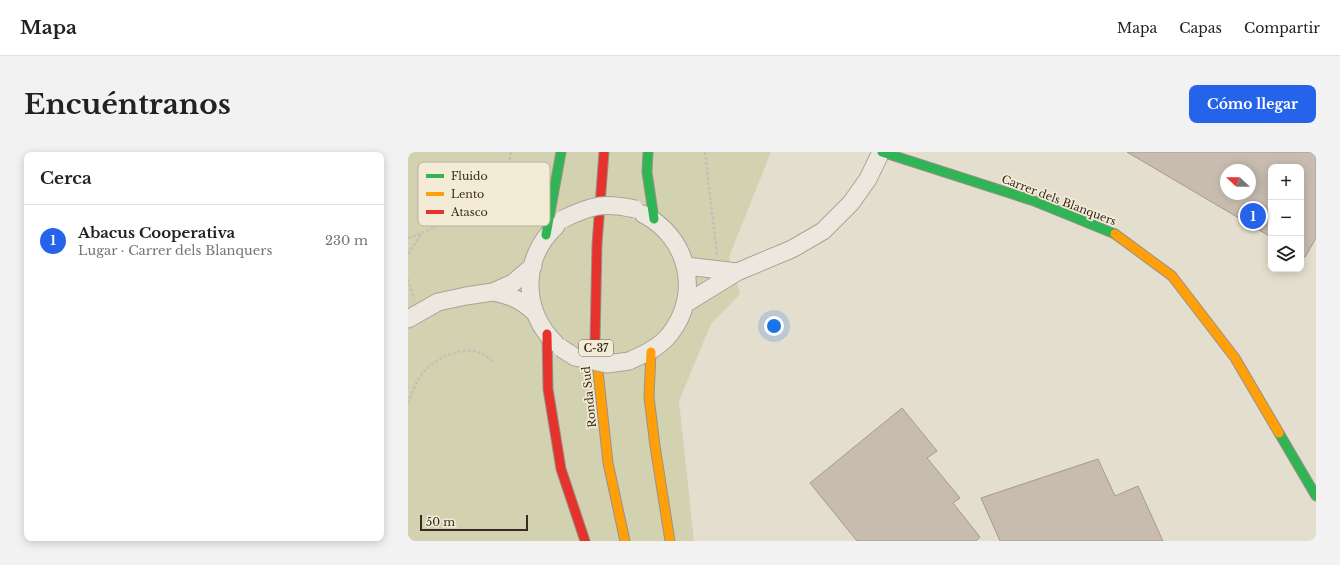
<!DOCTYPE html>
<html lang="es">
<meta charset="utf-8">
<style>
:root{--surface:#fff;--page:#f2f2f2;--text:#222;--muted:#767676;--line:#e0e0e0;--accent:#2563eb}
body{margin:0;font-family:"Libre Baskerville",serif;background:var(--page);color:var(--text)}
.controls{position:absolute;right:12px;top:12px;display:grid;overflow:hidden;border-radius:8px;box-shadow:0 2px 10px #0003}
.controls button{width:36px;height:36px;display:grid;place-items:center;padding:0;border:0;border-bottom:1px solid var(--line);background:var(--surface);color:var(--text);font:20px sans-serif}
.compass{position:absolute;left:812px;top:12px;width:36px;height:36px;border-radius:50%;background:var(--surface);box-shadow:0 2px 10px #0003;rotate:292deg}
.scale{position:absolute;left:12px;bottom:10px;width:108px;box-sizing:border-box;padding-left:4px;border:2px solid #372b1f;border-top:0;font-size:11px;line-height:14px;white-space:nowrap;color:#372b1f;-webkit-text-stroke:3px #f3ebd5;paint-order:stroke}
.you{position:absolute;left:366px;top:174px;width:14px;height:14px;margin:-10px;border:3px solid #fff;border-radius:50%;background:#1a73e8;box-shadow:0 0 0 6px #1a73e833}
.badge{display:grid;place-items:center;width:26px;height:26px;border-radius:50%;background:var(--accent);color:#fff;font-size:13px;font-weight:700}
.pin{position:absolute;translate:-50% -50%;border:2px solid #fff;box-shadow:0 1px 4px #0006}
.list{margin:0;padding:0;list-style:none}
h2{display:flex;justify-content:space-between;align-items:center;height:52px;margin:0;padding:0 16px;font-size:17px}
h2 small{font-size:13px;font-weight:400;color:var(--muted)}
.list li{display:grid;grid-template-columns:26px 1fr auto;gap:12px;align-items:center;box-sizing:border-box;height:72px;padding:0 16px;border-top:1px solid var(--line)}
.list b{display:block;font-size:15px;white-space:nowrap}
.list p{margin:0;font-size:13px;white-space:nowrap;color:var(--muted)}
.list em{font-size:13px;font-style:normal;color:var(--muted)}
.icon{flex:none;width:22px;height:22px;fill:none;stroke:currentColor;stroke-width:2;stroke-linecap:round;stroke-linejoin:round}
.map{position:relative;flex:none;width:908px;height:389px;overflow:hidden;border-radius:8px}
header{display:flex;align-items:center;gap:24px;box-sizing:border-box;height:56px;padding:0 20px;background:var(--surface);border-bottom:1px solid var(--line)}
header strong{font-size:19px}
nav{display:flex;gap:22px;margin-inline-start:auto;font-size:14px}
.intro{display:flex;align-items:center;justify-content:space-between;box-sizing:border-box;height:96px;padding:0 24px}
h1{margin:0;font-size:28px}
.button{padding:10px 18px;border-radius:8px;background:var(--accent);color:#fff;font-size:14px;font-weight:700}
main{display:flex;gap:24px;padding:0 24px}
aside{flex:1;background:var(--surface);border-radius:8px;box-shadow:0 2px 10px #0003}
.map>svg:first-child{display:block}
.green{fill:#d2d2b1}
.building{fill:#c7bcaf;stroke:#a49a8d;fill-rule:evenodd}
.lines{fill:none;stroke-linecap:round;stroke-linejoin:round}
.street-casing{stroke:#a9a397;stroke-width:19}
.fast-casing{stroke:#999287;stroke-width:11}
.slow-casing{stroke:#999287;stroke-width:11}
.jam-casing{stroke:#999287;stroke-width:11}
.path{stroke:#c5bfb6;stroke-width:2.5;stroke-dasharray:3 2;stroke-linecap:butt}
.street{stroke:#ece8df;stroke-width:17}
.fast{stroke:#30b455;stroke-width:9}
.slow{stroke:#ff9f0a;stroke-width:9}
.jam{stroke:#e5322d;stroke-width:9}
.street-bridge-casing{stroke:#a9a397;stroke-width:19;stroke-linecap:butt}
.street-bridge{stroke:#ece8df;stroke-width:17}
.labels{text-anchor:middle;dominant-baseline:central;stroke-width:3.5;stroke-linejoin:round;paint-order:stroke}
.shield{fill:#f3ebd5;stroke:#6f6556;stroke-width:1}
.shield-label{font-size:10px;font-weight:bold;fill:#372b1f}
.street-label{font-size:11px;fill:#372b1f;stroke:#f3ebd5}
.key{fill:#f3ebd5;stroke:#bbb19e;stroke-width:1}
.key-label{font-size:11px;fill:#372b1f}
</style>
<header>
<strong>Mapa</strong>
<nav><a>Mapa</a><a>Capas</a><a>Compartir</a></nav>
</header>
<div class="intro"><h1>Encuéntranos</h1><a class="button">Cómo llegar</a></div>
<main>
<aside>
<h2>Cerca<small></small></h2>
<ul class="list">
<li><span class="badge">1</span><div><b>Abacus Cooperativa</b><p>Lugar · Carrer dels Blanquers</p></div><em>230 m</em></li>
</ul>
</aside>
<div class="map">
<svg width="908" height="389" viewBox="0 0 908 389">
<rect width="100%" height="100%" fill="#e4dece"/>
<path class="green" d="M0,0H363L321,105L332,142L303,172L271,249L286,389H0Z"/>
<path class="building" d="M719,0H908V86L897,105L893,103V15H863V85ZM818,18H842V42H818Z
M494,256L529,299L519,306L552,346L545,351L572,385L568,389H449L402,331Z
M690,307L707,344L730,334L755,389H592L573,346Z"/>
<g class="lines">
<defs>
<path id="street" d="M278,114L329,120
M85,140C103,144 112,147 126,160
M277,152L329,120L384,97L415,79L443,51L460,27L473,0
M0,167L30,150L58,144L85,140L105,131L125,114
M147,191C114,158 113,107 148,74
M221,209C236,202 251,196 262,182C294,141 280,85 235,62"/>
<path id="fast" d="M240,0L239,20L246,67
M474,0L626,49L707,82
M138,83L153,0
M871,281L908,344"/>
<path id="slow" d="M707,82L764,124L827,206L871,281
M243,200L241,245L247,294L262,389
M189,210L200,311L217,389"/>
<path id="jam" d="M139,182L140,237L153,317L177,389
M189,210L187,189L189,92L196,0"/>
</defs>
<use href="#street" class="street-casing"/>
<use href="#fast" class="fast-casing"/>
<use href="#slow" class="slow-casing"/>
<use href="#jam" class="jam-casing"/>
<path class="path" d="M297,0L309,103
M0,86L14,81
M0,102L14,81L75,51L100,19L103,0
M0,127L6,147
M0,251C4,240 8,230 15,221C31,202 68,187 85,211"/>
<use href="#street" class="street"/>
<use href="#fast" class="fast"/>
<use href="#slow" class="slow"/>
<use href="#jam" class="jam"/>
<defs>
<path id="street-bridge" d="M155,67C184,53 196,50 227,57
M153,196L167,205L199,212L221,209"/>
</defs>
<use href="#street-bridge" class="street-bridge-casing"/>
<use href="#street-bridge" class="street-bridge"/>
</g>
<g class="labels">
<rect class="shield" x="171" y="188" width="34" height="16" rx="3"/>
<g class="shield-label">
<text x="188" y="196">C-37</text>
</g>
<g class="street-label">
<text transform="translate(651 48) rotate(21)">Carrer dels Blanquers</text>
<text transform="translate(181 245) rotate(-96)">Ronda Sud</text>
</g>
</g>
<rect x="10" y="10" width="132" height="64" rx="6" class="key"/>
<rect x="18" y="22" width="18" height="4" fill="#30b455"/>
<rect x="18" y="40" width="18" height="4" fill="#ff9f0a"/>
<rect x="18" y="58" width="18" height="4" fill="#e5322d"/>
<g class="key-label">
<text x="43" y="28">Fluido</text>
<text x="43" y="46">Lento</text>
<text x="43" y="64">Atasco</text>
</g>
</svg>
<div class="controls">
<button>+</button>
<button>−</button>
<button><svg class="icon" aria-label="layers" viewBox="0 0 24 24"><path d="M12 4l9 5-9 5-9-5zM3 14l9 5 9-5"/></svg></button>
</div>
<svg class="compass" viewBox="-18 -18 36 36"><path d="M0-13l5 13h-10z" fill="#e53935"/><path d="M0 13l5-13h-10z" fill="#767676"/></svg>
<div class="scale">50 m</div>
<div class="you"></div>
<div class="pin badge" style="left:845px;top:64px">1</div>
</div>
</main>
